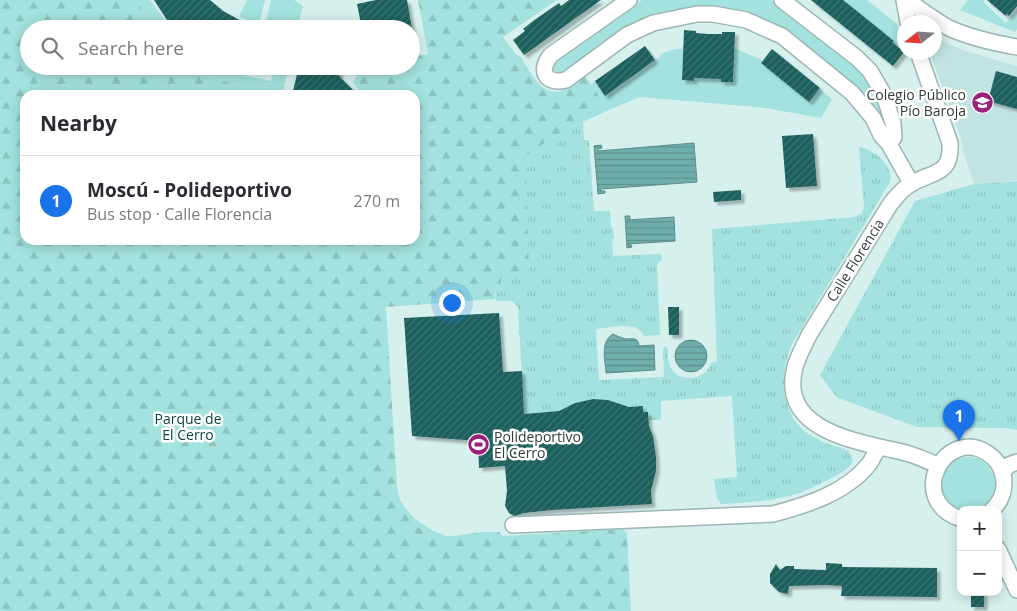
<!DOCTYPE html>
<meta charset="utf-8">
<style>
:root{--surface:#fff;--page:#f7f7f7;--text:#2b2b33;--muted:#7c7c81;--line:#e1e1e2;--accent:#1a73e8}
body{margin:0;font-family:"Open Sans",sans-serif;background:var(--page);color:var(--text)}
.controls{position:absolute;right:15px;bottom:15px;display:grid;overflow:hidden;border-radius:10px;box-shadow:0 2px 12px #0003}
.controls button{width:45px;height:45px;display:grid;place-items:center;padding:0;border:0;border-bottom:1px solid var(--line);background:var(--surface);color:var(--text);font:25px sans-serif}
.compass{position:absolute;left:897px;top:15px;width:45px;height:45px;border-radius:50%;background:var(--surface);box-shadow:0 2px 12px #0003;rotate:253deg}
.you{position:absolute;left:451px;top:302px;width:18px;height:18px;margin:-12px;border:4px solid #fff;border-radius:50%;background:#1a73e8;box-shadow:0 0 0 8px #1a73e833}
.badge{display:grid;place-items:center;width:32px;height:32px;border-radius:50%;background:var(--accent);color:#fff;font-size:16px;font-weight:700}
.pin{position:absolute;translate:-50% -41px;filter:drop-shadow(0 1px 2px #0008)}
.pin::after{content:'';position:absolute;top:26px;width:18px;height:15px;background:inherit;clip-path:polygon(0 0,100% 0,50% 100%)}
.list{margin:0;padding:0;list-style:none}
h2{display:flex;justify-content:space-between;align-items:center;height:65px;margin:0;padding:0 20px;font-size:21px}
h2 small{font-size:16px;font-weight:400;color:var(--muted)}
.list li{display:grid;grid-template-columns:32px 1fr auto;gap:15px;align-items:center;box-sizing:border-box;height:90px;padding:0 20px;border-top:1px solid var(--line)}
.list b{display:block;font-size:19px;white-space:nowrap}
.list p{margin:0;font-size:16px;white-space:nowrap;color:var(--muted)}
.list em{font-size:16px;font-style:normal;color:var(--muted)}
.icon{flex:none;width:28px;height:28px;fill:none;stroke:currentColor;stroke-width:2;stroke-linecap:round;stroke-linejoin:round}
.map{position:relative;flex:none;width:1017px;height:611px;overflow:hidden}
.search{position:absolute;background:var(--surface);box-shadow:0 2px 12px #0003;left:20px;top:20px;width:400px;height:55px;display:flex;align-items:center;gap:12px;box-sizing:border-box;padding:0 18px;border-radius:28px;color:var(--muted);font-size:19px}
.panel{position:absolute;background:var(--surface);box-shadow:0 2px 12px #0003;left:20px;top:90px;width:400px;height:155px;border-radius:15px}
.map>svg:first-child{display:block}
.built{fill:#c1e4e2}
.grass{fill:url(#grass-tufts)}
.forest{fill:url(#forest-firs)}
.garden{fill:#a3e2de}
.water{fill:url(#water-rules);stroke:#5d8d8a}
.building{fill:url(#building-hatch);filter:url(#shadow)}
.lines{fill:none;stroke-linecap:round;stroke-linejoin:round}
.street-casing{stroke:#9cb6b4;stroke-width:18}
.street{stroke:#fff;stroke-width:15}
.labels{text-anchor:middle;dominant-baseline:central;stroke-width:5;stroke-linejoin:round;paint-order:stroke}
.poi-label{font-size:14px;fill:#323d3c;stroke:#fff;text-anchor:end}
.street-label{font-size:14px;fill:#323d3c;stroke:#fff}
.park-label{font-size:14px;fill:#074542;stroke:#fff}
</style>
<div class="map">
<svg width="1017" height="611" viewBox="0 0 1017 611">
<defs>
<pattern id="grass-tufts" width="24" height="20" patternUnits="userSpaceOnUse" patternTransform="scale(1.25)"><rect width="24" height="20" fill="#a3e2de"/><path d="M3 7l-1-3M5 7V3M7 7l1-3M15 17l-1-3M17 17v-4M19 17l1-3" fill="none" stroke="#8dc3bf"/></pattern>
<pattern id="forest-firs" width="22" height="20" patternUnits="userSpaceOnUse" patternTransform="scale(1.25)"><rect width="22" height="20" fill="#a3e2de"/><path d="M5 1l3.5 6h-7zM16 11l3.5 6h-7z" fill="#8dc3bf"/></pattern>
<pattern id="water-rules" width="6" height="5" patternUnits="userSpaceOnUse" patternTransform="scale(1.25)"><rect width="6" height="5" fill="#6fafab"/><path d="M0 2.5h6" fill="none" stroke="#5c908c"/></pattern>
<pattern id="building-hatch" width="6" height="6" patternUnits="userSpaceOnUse" patternTransform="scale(1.25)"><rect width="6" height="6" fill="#1c605d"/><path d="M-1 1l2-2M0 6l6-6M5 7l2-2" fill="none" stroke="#3d7472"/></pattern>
<filter id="shadow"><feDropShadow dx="3.5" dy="3.5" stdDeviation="1" flood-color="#0004"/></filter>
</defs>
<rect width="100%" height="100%" fill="#d6f0ee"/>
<path class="built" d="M935,38L966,51L1017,66V180L974,184L963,151L961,138L930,53L934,52Z"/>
<path class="grass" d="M583,122L584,140H589L594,211H610L611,227L613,228L614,239H612L613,256L661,254L662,260L657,264L660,335L644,336C637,320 610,328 596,329L599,380L664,377L663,350L665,346L668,349C668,356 667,361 671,368C680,384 706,380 711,363L717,362L712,230L713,229L854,217L862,213L864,207L859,147C873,148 895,167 890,182L791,346C781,374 780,404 800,427C805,433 816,438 823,442C831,446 841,447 849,451L853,461C849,469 841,473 833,477C792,501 767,501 721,504L717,498L714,479L737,477L732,396L661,401V420H649L648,412H643V406L629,407L608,400L593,399L575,403L559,411L524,414L518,307L512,301H496L495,287L501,286V278L526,164L528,161L524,157L563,131Z
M1017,181V430L1003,428L917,427L836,397L820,375L915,201L974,184Z"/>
<path class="forest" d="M0,0H137L156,29H29V66H192L234,85L248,87L284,88L282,95H25V240H415V95H364L353,83L360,68L370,66H411V57L428,54L418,0H557L503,37L518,57L520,56C529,69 541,97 560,91C569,88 577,81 585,76L609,110L563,131L524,157L528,161L526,165L529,273L501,278V286L495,287V299L386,307L397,486L400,500L406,509L415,519L433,531L446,536H454L482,532H499L503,536L623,529L627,534L631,611H0Z"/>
<path class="garden" d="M137,0H150L171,29H156Z
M247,0H265L259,24L250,22L239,16Z
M271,0H294L303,6L297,29H278L265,26Z
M642,0H771L859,67L877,93L888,126L883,128L781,28L747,12L736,10L688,8L655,16L566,72L557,74C553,70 552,67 553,62Z
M843,0H867L897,24L904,52L892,42L894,40L885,33L883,35L868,23L870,21L844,4L846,2Z
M968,0H985L983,2L1006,23L1017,10V29L1015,32L960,10Z
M734,48L760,59L763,61L761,63L809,102L819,89L832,99L821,118L766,108L640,97L609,110L591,85L595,81L606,96L660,57V55C667,51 675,48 683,49L682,80L694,81V78L721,79V82H733Z
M192,66H222L234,73L271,81L275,66H289L284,88L248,87L234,85Z
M941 484a27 27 0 1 1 54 0a27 27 0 1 1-54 0Z"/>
<path class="water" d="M694,143L697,182L601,189V191H605V193L598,194L594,146L601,145L602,148L598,149V151Z
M625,216H630V219L627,220L674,217L675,241L628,244L631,245L632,247L627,248Z
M613,334C617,336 622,338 626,339C634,339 638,337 639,346L654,345L655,370L606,373C605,359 600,342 613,334Z
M675 356a16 16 0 1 1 32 0a16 16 0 1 1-32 0Z"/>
<path class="building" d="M154,0H210L223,11L256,29H176L167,20Z
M376,0H407L412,29H362L357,4Z
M569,0H601L524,55L513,40L525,31L523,29L533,21L559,3L561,6Z
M811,0H843L894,41L892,42L904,52L893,66Z
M987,0H1017V6L1009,16L1007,14L1006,16Z
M684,30L696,31V33L708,34H722V32H735L733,82H721V79L694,78V81L682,80Z
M645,46L655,60L605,96L595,81Z
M772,49L820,88L809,102L761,63Z
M299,66H342L339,76L358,95H292Z
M996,71L1017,77V109L988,101Z
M813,134L817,186L786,188L782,136Z
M741,190V200L714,202L713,192Z
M668,307H679V335H669Z
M499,313L503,372L522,371L524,414L559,411L575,403L593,399L608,400L629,407L643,406V412H648L649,426L653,436L656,457V471L651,491L652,504L552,510L524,513L514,516L509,513L505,506L507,491L505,466L479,468L478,441L412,436L404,318Z
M826,563L842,564V567L937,568V597L841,596L842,586L826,585L789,586L788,594L779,592L770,583V574L776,564L780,570L786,566H794V569L826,570Z
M971,592H984V607H971Z"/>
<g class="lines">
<defs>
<path id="street" d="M629,0L551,55C538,70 545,85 566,80L627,35L653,23L697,14H713L746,20L782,36L852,93L873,118L881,135L889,144L911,183
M782,0L857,58L870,71L884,95L893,123L894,137L889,144
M904,0L908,22
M907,0C920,9 934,20 949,28C971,38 994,43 1017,47
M918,52L950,143C952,176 932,171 911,184C903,188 897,196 891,203L809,335C804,346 798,356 795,367C778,433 862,442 906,453C917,456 927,461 938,465
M1002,473L1009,465L1017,462
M961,519C905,500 945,426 987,453C995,458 1001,466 1003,475C1006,488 1002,501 992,510
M513,525L773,514C807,505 846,493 869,464C873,459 875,452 879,447
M998,549L1017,590"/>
</defs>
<use href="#street" class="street-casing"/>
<use href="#street" class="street"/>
</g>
<defs>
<symbol id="school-disc" viewBox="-11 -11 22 22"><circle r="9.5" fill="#9a217a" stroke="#fff"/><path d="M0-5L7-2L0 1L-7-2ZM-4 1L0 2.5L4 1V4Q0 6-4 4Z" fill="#fff"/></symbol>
<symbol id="stadium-disc" viewBox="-11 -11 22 22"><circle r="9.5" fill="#9a217a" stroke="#fff"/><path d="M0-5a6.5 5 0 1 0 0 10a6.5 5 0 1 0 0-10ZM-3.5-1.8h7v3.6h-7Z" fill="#fff"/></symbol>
</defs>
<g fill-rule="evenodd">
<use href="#school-disc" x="970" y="90" width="25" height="25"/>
<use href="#stadium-disc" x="466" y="432" width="25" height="25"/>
</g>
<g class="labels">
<g class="poi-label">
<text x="966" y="94">Colegio Público<tspan x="966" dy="16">Pío Baroja</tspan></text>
<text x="494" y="436" text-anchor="start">Polideportivo<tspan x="494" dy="16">El Cerro</tspan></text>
</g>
<g class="street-label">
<text transform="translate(855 260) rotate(-58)">Calle Florencia</text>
</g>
<g class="park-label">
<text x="188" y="418">Parque de<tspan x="188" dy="16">El Cerro</tspan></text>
</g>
</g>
</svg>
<div class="controls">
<button>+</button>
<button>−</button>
</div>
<svg class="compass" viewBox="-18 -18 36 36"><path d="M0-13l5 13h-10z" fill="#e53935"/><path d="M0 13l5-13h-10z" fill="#7c7c81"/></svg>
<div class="you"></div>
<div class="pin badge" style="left:959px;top:441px">1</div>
<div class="search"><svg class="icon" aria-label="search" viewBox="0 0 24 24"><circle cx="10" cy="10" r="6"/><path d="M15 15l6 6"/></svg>Search here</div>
<section class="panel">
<h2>Nearby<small></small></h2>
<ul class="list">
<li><span class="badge">1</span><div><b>Moscú - Polideportivo</b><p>Bus stop · Calle Florencia</p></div><em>270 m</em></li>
</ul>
</section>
</div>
